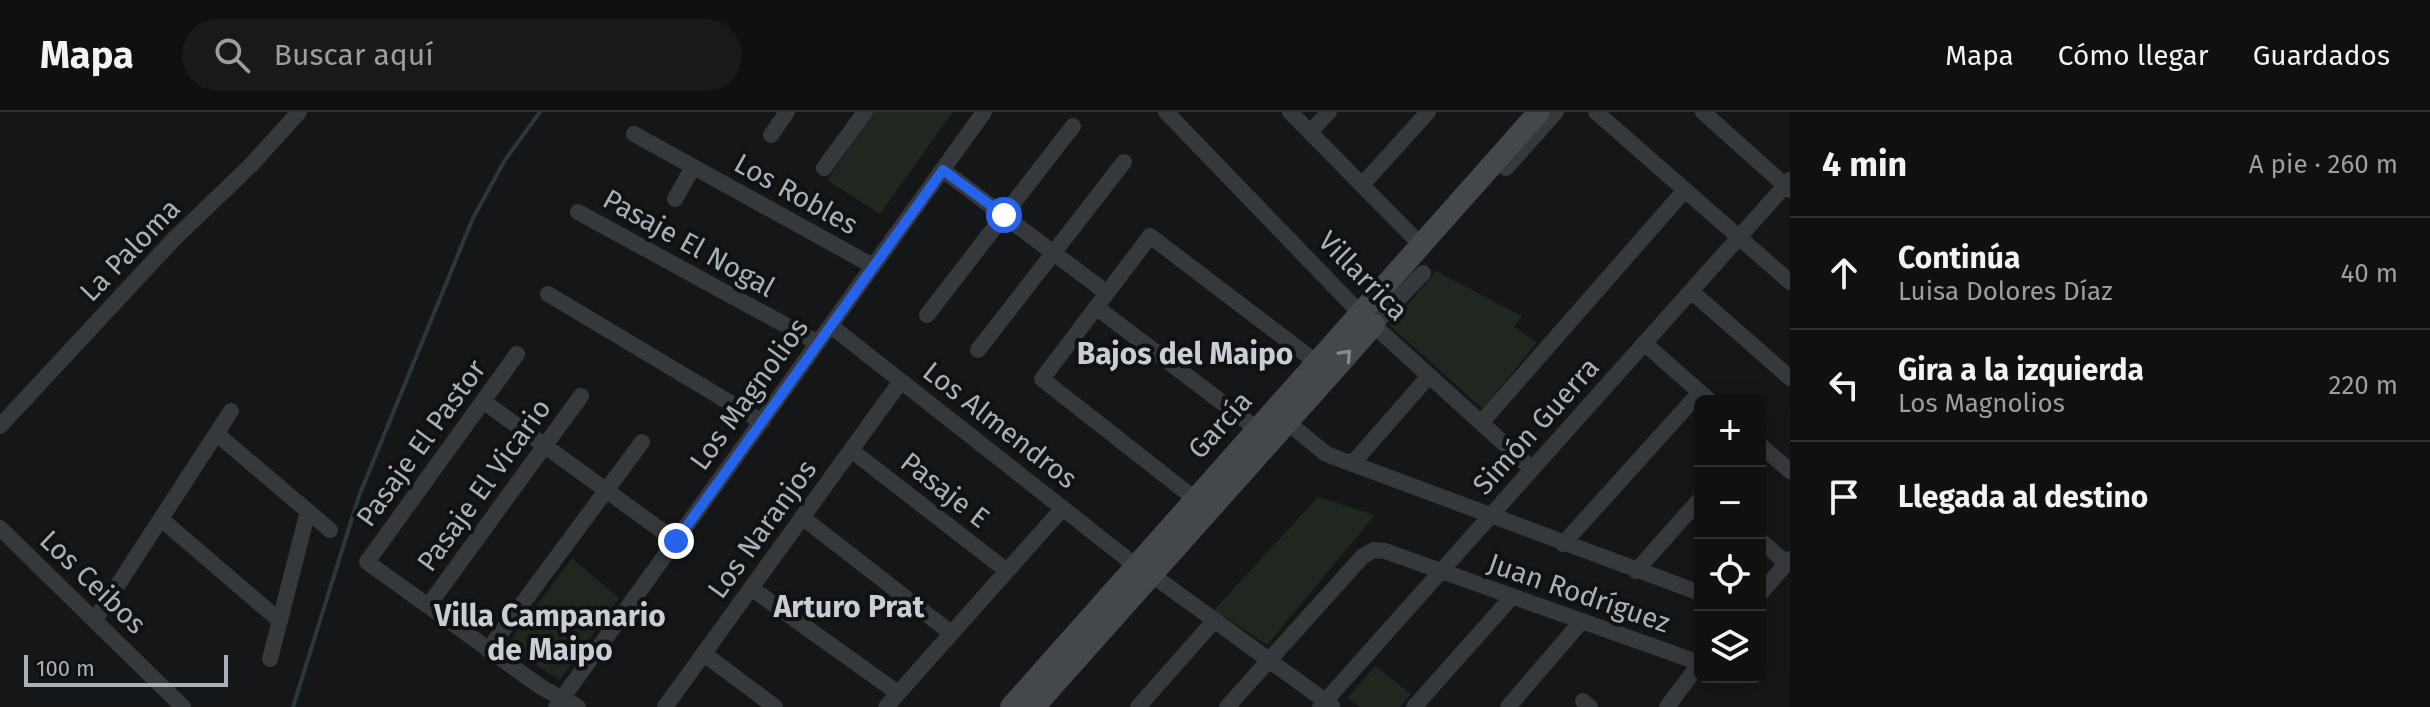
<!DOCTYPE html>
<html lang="es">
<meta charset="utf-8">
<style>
:root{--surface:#101011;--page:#19191a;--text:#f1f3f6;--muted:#9c9d9f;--line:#303031}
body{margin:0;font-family:"Fira Sans",sans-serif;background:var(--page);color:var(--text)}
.controls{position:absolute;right:24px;bottom:24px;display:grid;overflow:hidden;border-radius:12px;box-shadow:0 4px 20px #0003}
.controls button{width:72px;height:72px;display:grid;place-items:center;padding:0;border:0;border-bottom:2px solid var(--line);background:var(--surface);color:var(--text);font:40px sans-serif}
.scale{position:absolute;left:24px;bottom:20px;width:204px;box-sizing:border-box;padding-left:8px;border:4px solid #a7b1b7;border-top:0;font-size:22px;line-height:28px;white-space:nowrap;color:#a7b1b7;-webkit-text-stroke:6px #101112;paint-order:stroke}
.stop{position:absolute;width:24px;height:24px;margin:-18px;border:6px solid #2563eb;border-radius:50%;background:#fff}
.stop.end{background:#2563eb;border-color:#fff;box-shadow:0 2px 8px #0008}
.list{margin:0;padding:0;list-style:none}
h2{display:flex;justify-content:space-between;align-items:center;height:104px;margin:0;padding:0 32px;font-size:34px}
h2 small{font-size:26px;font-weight:400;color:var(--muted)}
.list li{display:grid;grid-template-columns:52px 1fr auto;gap:24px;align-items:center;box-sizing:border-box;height:112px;padding:0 32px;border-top:2px solid var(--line)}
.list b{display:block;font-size:30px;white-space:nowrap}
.list p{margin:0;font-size:26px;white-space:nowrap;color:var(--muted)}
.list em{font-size:26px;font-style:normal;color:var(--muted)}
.icon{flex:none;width:44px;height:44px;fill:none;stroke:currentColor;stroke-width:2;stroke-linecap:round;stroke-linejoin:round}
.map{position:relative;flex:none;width:1790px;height:595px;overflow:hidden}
header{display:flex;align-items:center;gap:48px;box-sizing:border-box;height:112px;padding:0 40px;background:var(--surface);border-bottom:2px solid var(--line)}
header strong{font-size:38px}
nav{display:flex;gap:44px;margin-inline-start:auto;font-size:28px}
.search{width:560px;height:72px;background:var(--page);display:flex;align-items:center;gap:20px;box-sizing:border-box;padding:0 28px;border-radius:44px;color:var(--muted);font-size:30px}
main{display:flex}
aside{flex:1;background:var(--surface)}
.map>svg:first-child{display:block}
.green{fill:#20271f}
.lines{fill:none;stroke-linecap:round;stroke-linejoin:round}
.stream{stroke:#2b383b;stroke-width:4}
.street{stroke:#36393c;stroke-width:16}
.secondary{stroke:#44484c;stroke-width:22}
.oneway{stroke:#848c92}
.route{stroke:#2563eb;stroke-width:10}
.labels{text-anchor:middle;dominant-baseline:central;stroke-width:8;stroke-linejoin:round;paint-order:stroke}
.street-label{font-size:28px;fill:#a7b1b7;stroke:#101112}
.neighbourhood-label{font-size:30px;font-weight:bold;fill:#c8ced3;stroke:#101112}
</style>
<header>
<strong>Mapa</strong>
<div class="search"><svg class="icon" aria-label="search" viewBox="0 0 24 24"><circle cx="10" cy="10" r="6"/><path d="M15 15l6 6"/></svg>Buscar aquí</div>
<nav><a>Mapa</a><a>Cómo llegar</a><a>Guardados</a></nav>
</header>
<main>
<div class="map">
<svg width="1790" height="595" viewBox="0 0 1790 595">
<rect width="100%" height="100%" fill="#151617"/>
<path class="green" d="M874,0H953L880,102L827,68Z
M1436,159L1522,204L1514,215L1537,230L1483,297L1390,214Z
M1318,385L1375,403L1267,533L1214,498Z
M572,446L619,486L560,568L506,534Z
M1375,554L1411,582L1400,595H1361L1347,586Z"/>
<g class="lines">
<path class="stream" d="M293,595L359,384L473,106L505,48L540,0"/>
<path class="street" d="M1166,0L1360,201L1532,357
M1290,0L1421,133
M1596,0L1790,170
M1703,0L1790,78
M1310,20L1329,0
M634,22L873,154
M771,23L787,0
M824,56L865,0
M1506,56L1556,0
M943,58L1107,181
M1362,73L1428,0
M675,87L693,55
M578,100L818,231
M1691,179L1790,266
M548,182L762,310
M1096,195L1257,317
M927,203L1073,14
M1374,213L1423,161
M831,214L1136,454
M1644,231L1710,289
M978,238L1124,50
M517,242L367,450L541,575L578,595
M483,289L676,429
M1286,309L1326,342L1700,481
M1481,311L1685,78
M0,314L174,127L250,54L299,0
M217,322L330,418
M1760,333L1790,359
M851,338L1007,459
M1352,352L1429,264
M1195,387L1042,267L1150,124L1316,250
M802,405L951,521
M161,407L280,509
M0,416L183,595
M1760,428L1786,451
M1563,432L1700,280
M1636,459L1700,387
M1151,462L1332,594
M751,476L898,581
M1760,482L1790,447
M428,494L581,284
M95,508L231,299
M488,538L642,330
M704,542L775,595
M270,547L308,399
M1583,589L1590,595
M556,595L984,0
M665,595L901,269
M886,595L1063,396
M1138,595L1215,508
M1227,595L1363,444L1374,438L1385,439L1700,551
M1320,595L1790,68
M1414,595L1512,485
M1508,595L1581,510
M1667,595L1700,551"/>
<path class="secondary" d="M1011,595L1539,0
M1034,595L1374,213"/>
</g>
<defs><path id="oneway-chevron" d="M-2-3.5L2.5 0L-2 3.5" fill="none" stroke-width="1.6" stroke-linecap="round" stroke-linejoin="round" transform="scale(2)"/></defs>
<use class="oneway" href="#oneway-chevron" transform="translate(1346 243) rotate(-47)"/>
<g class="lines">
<path class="route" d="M676,429L943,58L1004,103"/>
</g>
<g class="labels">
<g class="street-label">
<text transform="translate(796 82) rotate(29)">Los Robles</text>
<text transform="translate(689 131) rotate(29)">Pasaje El Nogal</text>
<text transform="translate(130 138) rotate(-46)">La Paloma</text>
<text transform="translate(1363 164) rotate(45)">Villarrica</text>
<text transform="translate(749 282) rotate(-54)">Los Magnolios</text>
<text transform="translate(1000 313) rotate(38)">Los Almendros</text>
<text transform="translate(1220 313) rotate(-48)">García</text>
<text transform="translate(1536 314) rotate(-48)">Simón Guerra</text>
<text transform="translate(421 331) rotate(-54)">Pasaje El Pastor</text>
<text transform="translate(484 373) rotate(-54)">Pasaje El Vicario</text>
<text transform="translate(945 378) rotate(38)">Pasaje E</text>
<text transform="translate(762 417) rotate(-54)">Los Naranjos</text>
<text transform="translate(93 470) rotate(44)">Los Ceibos</text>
<text transform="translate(1579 481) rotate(19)">Juan Rodríguez</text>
</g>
<g class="neighbourhood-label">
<text x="1185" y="242">Bajos del Maipo</text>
<text x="849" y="495">Arturo Prat</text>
<text x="550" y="504">Villa Campanario<tspan x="550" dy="34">de Maipo</tspan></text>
</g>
</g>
</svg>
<div class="controls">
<button>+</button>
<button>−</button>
<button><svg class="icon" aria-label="locate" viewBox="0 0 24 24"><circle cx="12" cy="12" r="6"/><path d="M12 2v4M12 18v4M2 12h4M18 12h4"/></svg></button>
<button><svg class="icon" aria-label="layers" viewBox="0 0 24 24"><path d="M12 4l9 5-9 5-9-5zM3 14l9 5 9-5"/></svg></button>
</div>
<div class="scale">100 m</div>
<div class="stop" style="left:1004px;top:103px"></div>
<div class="stop end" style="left:676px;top:429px"></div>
</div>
<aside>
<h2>4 min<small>A pie · 260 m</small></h2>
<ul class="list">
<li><svg class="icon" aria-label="ahead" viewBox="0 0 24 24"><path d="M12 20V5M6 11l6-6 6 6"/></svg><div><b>Continúa</b><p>Luisa Dolores Díaz</p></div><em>40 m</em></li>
<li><svg class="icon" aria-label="left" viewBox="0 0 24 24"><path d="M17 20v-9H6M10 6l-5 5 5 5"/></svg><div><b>Gira a la izquierda</b><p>Los Magnolios</p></div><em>220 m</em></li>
<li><svg class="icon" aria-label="arrive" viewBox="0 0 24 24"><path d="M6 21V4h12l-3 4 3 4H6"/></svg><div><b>Llegada al destino</b></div></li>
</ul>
</aside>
</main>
